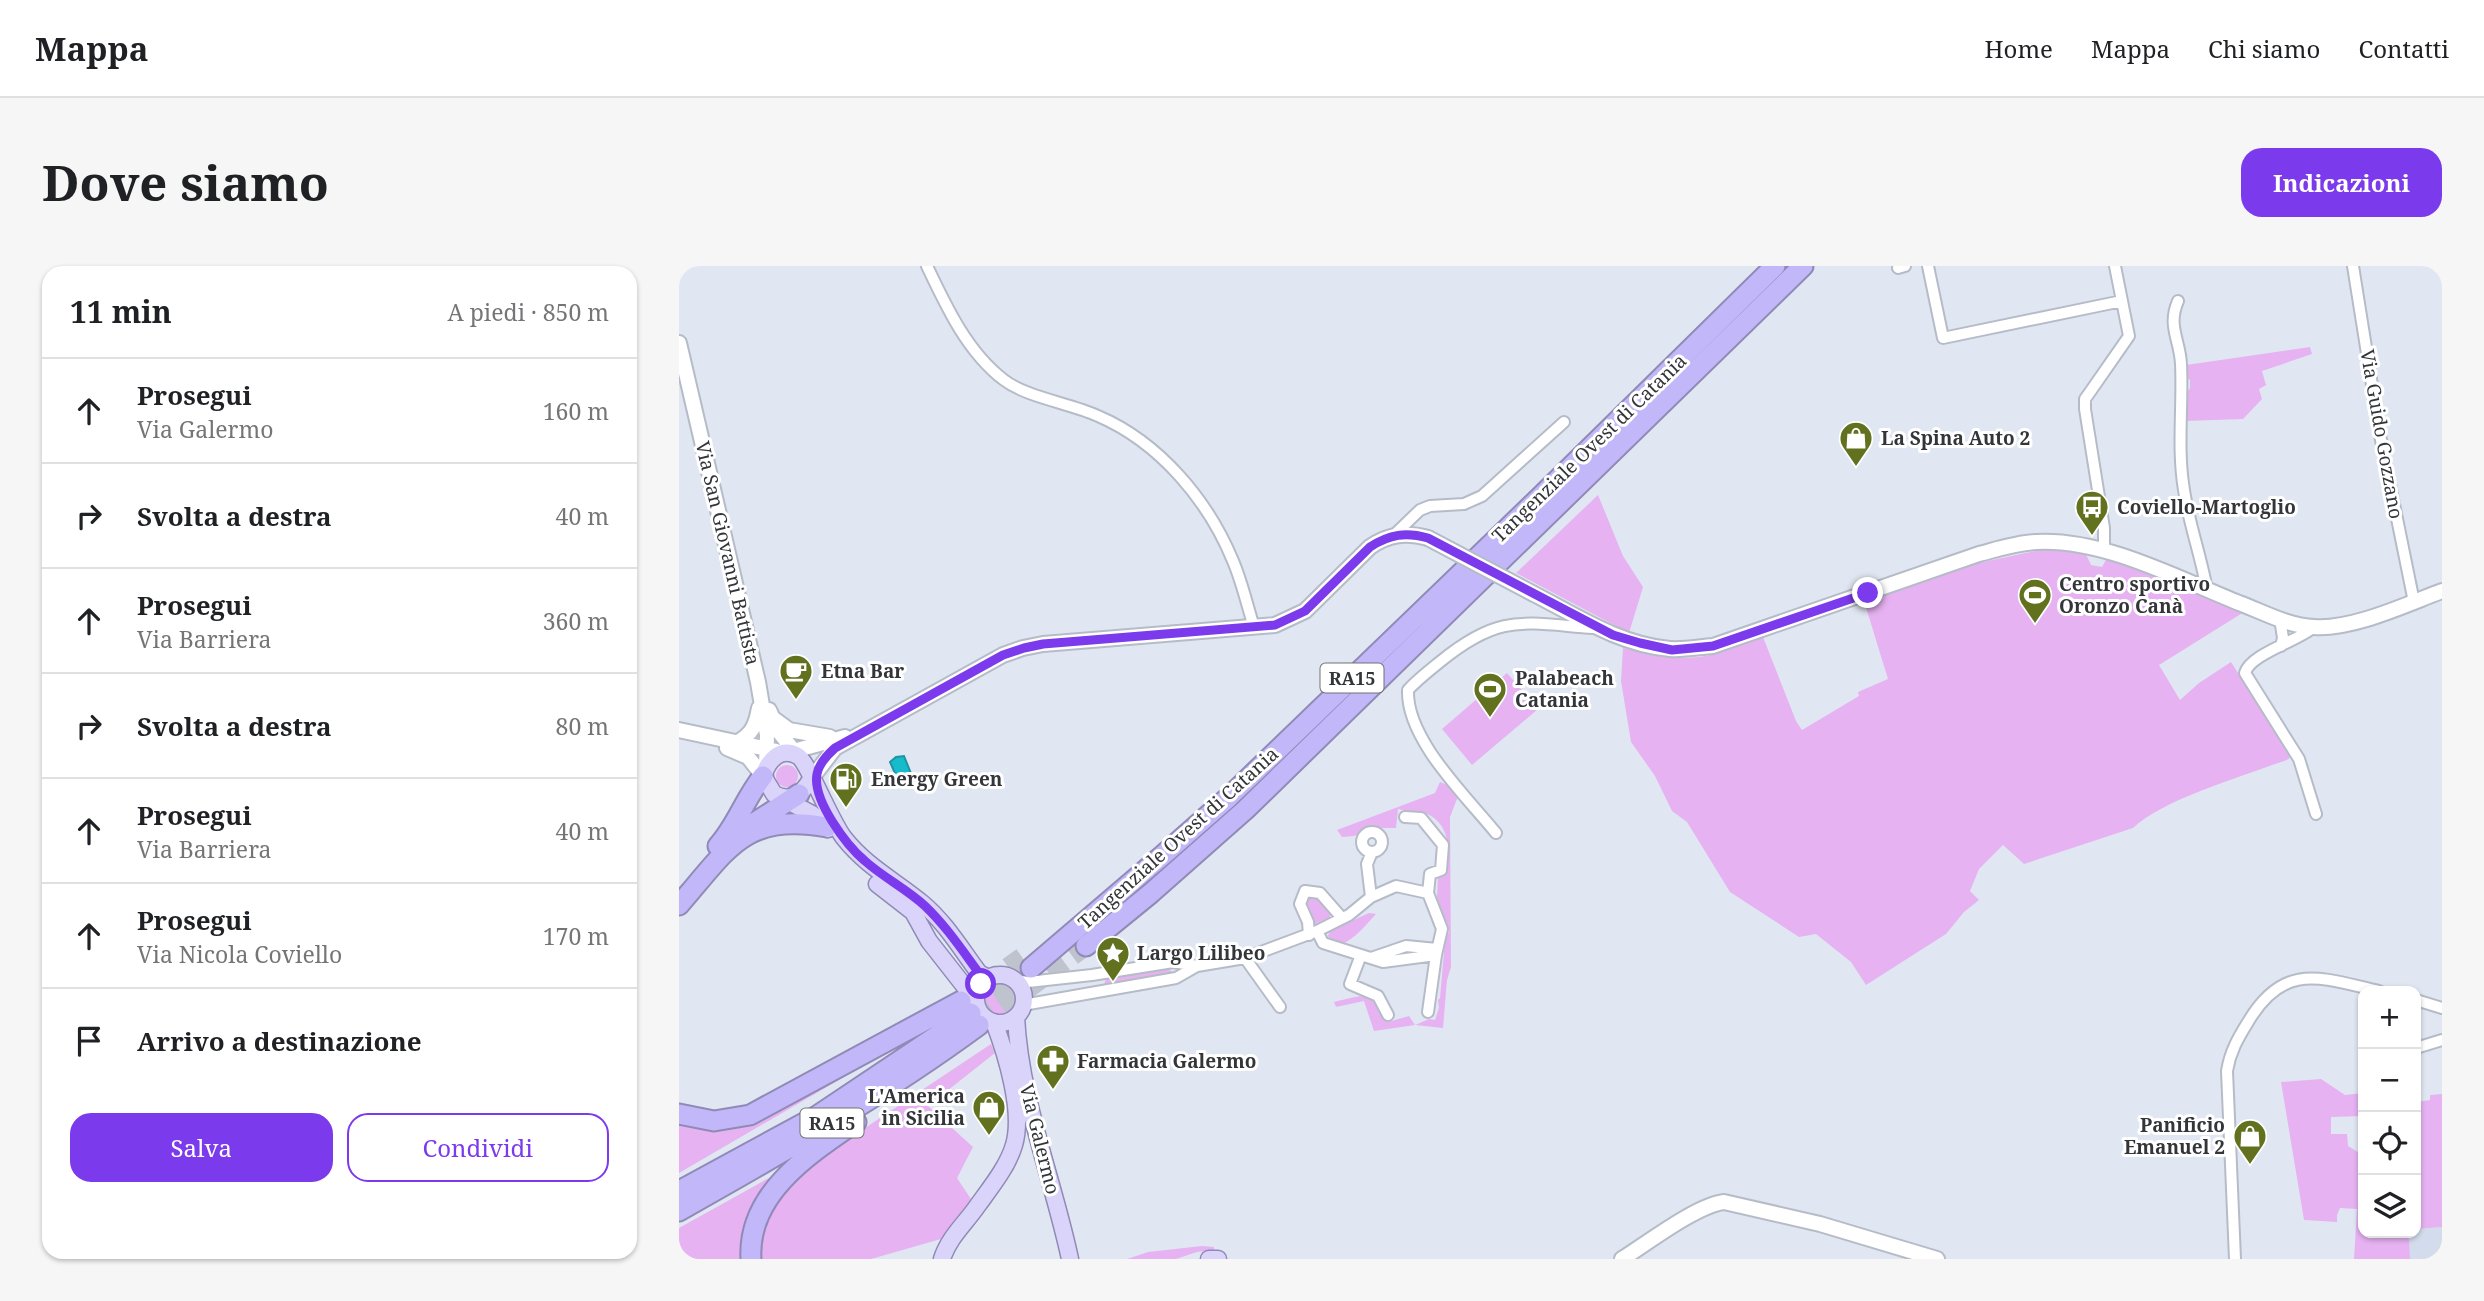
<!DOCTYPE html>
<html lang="it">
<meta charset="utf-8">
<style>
:root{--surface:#fff;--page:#f6f6f6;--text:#202124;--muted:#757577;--line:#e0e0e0;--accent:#7c3aed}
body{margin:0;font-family:"Noto Serif",serif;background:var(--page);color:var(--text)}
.controls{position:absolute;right:21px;bottom:21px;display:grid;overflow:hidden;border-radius:14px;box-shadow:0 2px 5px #0004}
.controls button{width:63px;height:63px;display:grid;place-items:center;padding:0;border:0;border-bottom:2px solid var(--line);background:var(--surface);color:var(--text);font:35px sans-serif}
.stop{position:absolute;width:21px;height:21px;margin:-16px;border:5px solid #7c3aed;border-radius:50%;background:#fff}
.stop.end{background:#7c3aed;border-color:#fff;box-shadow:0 2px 7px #0008}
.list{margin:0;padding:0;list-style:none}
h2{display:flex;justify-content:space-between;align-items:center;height:91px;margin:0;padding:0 28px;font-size:30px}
h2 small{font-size:23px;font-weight:400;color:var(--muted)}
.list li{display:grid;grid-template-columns:46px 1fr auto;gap:21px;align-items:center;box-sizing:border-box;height:105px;padding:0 28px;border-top:2px solid var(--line)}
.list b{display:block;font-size:26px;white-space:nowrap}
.list p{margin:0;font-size:23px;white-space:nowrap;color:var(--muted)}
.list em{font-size:23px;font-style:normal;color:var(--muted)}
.actions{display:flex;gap:14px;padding:21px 28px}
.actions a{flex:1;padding:16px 0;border:2px solid var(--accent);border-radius:21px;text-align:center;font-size:24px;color:var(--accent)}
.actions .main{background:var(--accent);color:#fff}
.icon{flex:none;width:38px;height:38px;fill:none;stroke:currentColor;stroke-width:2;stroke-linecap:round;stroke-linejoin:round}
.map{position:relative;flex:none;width:1763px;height:993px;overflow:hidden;border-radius:21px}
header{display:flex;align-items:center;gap:42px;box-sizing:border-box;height:98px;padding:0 35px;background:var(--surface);border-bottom:2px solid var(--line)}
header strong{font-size:33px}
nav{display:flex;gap:38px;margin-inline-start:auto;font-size:24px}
.intro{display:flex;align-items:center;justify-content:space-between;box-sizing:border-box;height:168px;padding:0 42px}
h1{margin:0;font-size:49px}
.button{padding:18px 32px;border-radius:21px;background:var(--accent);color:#fff;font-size:24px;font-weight:700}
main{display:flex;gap:42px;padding:0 42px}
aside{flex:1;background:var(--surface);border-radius:21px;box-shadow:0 2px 5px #0004}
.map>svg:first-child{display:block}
.built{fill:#d3dced}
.green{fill:#e6b2f2}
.water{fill:#16bccc;stroke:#1f94a0;stroke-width:2}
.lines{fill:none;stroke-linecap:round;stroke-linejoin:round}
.highway-tunnel{stroke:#bec3cd;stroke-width:19;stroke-dasharray:19 10;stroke-linecap:butt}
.street-casing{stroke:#b6bcc7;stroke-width:14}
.secondary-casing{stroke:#b6bcc7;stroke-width:18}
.primary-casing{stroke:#908ab6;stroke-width:19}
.highway-casing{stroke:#908ab6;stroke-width:23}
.street{stroke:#fff;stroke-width:10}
.secondary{stroke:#fff;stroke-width:14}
.primary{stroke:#dad4fb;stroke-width:16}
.highway{stroke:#c2b7f9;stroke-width:19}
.secondary-bridge-casing{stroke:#b6bcc7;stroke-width:18;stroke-linecap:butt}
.secondary-bridge{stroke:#fff;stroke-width:14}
.route{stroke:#7c3aed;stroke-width:9}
.labels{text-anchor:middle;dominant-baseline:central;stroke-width:6;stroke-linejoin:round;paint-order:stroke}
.shield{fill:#fff;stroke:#707274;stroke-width:2}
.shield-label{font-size:18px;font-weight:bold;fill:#333539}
.street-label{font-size:19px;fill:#333539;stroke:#fff}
.poi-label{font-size:19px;font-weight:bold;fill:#333539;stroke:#fff;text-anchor:start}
</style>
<header>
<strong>Mappa</strong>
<nav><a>Home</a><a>Mappa</a><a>Chi siamo</a><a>Contatti</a></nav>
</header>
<div class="intro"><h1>Dove siamo</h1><a class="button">Indicazioni</a></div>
<main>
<aside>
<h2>11 min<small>A piedi · 850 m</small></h2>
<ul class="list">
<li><svg class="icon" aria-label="ahead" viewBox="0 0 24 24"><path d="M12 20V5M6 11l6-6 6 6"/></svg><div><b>Prosegui</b><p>Via Galermo</p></div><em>160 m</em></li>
<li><svg class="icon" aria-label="right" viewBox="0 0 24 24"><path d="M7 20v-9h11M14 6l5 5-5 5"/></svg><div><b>Svolta a destra</b></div><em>40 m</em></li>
<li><svg class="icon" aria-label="ahead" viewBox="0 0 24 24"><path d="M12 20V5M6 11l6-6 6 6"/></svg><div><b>Prosegui</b><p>Via Barriera</p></div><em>360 m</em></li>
<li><svg class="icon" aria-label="right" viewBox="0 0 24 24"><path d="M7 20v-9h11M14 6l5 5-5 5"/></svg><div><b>Svolta a destra</b></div><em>80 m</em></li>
<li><svg class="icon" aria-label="ahead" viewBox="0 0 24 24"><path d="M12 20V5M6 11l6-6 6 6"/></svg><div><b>Prosegui</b><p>Via Barriera</p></div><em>40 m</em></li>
<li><svg class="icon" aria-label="ahead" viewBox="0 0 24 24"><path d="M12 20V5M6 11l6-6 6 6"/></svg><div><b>Prosegui</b><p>Via Nicola Coviello</p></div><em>170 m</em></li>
<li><svg class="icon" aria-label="arrive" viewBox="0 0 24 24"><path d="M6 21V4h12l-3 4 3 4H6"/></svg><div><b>Arrivo a destinazione</b></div></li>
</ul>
<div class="actions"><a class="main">Salva</a><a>Condividi</a></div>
</aside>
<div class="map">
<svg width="1763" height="993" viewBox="0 0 1763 993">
<rect width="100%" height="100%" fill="#e1e7f2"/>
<path class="built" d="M1763,961V993H1731L1730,967H1737V963Z"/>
<path class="green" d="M1631,81L1633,88L1583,105L1587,119L1580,123L1583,133L1564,153L1506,155L1507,128L1511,122V114L1507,111V99Z
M919,229L944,290L964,321L950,367L837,307Z
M1361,284H1382L1407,288L1412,299L1423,301L1428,292L1565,346L1480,399L1501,434L1520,417L1552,396L1611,489L1610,493C1568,509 1484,533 1454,562L1345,598L1324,579L1300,603L1291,625L1300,634L1285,646L1267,668L1187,719L1172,696L1137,668L1120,671L1051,626L1008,556L993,545L976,510L952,476L942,415L944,382C971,388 999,395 1027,390C1046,386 1066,377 1084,371L1117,455L1123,464L1180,430L1179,426L1209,413L1185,335L1290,299Z
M828,407L859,443L793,499L763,463Z
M97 510a11 11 0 1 1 22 0a11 11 0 1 1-22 0Z
M761,516L776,522L778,533L771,551L772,701L768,714L764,762L736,759L695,765L685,735L657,741L655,736C691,727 689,725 709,756L730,750L736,759L750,753L756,754L760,742L759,734L761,732L766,675L770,666L758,631L759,610L765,608C773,587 771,558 748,548C739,545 728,545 719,543L717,562H696L675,570L663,571L658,564L756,527Z
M631,630L638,631L653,646L651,651L636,658L626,640Z
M690,647L697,648C686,660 676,673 661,679L652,675L649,670L651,665Z
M490,703L493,706L491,708L425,718L427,713Z
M306 734a14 14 0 1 1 28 0a14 14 0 1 1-28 0Z
M312,778L316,787L249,840L294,881L278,912L292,933L262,973L192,993H80L81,972L93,942L122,908L156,882Z
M178,801L165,811L0,907V856L24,862Z
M1642,813L1666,829L1684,827V850L1652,851V868H1668L1669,880L1684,889V967H1730L1731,993H1675L1678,943L1661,942L1658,949V956L1625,954L1602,816Z
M1763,828V961L1737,963V836L1751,834V829Z
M97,908L63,993H0V962Z
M523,980L535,981V984L518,986L497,993H448L469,986Z"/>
<path class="water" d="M225,490L235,515L222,521L211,496L217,491Z"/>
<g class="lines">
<path class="highway-tunnel" d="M282,735L343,691
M292,747L352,702
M300,759L407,680"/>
<defs>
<path id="street" d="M248,0C267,40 288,86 325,114C349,132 391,137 419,150C480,176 529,234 554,295C563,316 568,339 575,361
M1249,0L1264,72L1443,35
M1674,0L1701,169L1735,336
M1219,2L1226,0
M1499,35C1488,60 1501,74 1502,98C1504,140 1498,183 1505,224C1510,258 1522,290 1528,324
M715,269L741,244L751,240L785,238L803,230L885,156
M1425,283V262L1406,143V133L1411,126L1450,70L1436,0
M1601,353L1604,372L1602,380
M1635,361C1619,375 1571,388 1566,407L1620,493L1637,548
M683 576a10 10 0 1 1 20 0a10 10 0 1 1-20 0Z
M817,567C787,530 727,473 729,424C739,413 751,404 762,395C821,347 844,357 914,362
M692,631L688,598L693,586
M638,665L644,677L704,696L757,689L763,663L749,627L751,608L762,604L764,579L742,552L726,551
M630,669L629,656L621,638L626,625L641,627L663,652
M682,689L671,718L699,730L709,749
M566,692L601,741
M692,692L727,680L758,683
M334,714L349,716L413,709L494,696L518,700L566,692L638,665L670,649L692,631L717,620L749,627
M1737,734L1763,742
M344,739L497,712L518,700
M749,746L757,689
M1737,782L1763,774
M1556,993L1548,805C1551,786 1559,772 1569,756C1605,695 1642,712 1700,725"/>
<path id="secondary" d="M0,77L79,416L88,469L87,501
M855,328C898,350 941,379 991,383C1005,384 1020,381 1034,380L1300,288C1319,283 1337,277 1357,276C1423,272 1498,312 1560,337C1584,346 1609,360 1635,361C1673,364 1728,338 1763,325
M90,444L100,466L119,490
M95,453L110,464L151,471
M0,464L107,487L166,471
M57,477C73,469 77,459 80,442
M48,482L69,491L84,510
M132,513L156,482L324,389L344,382L364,378L596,359L626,345L691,281C710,268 727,266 749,272
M943,993C967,978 1018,939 1045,936L1141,958L1258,993"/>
<path id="primary" d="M132,513C123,528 113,537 95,528L84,510C89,495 101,480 119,490C129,496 152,556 165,572C187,600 216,615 243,637C266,656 282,683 300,707L309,712
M101,531L133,548L149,563
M198,618L234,646L250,675L297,735
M297 733a24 24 0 1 1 48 0a24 24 0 1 1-48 0Z
M337,751C341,833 374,913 391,993
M263,993C270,971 286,958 299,939C312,921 329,900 335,879C345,845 327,788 315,756
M530,993H539"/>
<path id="highway" d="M69,561L120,528
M39,580C58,559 66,532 84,510
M0,639C49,583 65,546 148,561
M407,680L472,627L566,544L1124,0
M352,702L483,590L550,531L860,232L1096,0
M0,848L35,855L71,849L282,735
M0,925L138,850L292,747
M0,945C103,887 205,829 300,759
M72,993C68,928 130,888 177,856"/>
</defs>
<use href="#street" class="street-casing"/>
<use href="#secondary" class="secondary-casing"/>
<use href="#primary" class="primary-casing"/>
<use href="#highway" class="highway-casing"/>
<use href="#street" class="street"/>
<use href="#secondary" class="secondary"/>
<use href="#primary" class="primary"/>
<use href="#highway" class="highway"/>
<defs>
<path id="secondary-bridge" d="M749,272L855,328"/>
</defs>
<use href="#secondary-bridge" class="secondary-bridge-casing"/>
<use href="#secondary-bridge" class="secondary-bridge"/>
</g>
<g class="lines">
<path class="route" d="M302,718L309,712L300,707C283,684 267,660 246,640C228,623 205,612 186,595C168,580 133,534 138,508C140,498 148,489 156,482L324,389L345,382L364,378L596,359L626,345L691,281C711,268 727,266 749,272L934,369L961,377L993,384L1034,380L1189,327"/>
</g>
<defs>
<symbol id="shop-pin" viewBox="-11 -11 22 30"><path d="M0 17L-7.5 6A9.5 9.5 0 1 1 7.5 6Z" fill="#61711e" stroke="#fff"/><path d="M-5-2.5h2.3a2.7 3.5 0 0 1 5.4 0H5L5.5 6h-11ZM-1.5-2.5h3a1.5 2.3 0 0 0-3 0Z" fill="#fff"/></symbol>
<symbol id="bus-pin" viewBox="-11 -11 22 30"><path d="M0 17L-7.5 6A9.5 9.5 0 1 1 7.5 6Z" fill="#61711e" stroke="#fff"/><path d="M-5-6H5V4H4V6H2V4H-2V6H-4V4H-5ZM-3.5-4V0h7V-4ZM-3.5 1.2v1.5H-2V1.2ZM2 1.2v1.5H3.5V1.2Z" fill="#fff"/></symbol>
<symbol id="stadium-pin" viewBox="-11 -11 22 30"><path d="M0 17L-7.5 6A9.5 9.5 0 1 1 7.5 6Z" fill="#61711e" stroke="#fff"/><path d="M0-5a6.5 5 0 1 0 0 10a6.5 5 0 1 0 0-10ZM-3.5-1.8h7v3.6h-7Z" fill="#fff"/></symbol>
<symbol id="cafe-pin" viewBox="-11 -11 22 30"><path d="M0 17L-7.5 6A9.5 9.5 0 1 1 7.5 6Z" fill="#61711e" stroke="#fff"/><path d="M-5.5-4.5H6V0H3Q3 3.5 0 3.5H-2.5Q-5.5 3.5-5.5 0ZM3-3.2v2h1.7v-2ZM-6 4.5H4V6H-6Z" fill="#fff"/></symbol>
<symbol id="fuel-pin" viewBox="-11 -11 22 30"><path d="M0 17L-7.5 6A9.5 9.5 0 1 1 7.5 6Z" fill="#61711e" stroke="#fff"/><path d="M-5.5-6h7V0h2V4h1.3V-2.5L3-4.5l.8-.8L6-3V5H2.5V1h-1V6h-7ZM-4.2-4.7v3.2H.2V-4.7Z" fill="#fff"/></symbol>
<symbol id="sight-pin" viewBox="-11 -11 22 30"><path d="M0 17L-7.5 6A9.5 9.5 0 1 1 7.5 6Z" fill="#61711e" stroke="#fff"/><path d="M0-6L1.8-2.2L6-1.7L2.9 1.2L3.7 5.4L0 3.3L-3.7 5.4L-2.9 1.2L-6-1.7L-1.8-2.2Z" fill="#fff"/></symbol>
<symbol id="pharmacy-pin" viewBox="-11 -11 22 30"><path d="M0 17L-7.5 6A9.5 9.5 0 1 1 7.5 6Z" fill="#61711e" stroke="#fff"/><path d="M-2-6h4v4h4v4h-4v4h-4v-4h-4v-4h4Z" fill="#fff"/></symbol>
</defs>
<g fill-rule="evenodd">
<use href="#shop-pin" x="1158" y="153" width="38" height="52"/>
<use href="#bus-pin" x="1394" y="222" width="38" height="52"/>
<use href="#stadium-pin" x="1337" y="310" width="38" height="52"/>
<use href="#cafe-pin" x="98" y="386" width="38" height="52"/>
<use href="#stadium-pin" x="792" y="404" width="38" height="52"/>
<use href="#fuel-pin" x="148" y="494" width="38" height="52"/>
<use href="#sight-pin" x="415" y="668" width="38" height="52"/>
<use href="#pharmacy-pin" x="355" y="776" width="38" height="52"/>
<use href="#shop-pin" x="291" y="822" width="38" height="52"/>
<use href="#shop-pin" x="1552" y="851" width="38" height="52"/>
</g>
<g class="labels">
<g class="shield">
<rect x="641.5" y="397.5" width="63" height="29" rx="5"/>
<rect x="121.5" y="842.5" width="63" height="29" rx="5"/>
</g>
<g class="shield-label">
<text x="673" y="412">RA15</text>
<text x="153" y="857">RA15</text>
</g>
<g class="street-label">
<text transform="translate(1703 168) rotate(80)">Via Guido Gozzano</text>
<text transform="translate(910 182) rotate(-44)">Tangenziale Ovest di Catania</text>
<text transform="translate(49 287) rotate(77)">Via San Giovanni Battista</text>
<text transform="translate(499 572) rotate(-42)">Tangenziale Ovest di Catania</text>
<text transform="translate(361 873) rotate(76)">Via Galermo</text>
</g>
<g class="poi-label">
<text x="1202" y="172">La Spina Auto 2</text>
<text x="1438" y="241">Coviello-Martoglio</text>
<text x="1380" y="318">Centro sportivo<tspan x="1380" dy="22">Oronzo Canà</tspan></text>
<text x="142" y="405">Etna Bar</text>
<text x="836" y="412">Palabeach<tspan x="836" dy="22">Catania</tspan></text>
<text x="192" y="513">Energy Green</text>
<text x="458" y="687">Largo Lilibeo</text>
<text x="398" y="795">Farmacia Galermo</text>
<text x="286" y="830" text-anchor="end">L'America<tspan x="286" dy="22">in Sicilia</tspan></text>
<text x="1546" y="859" text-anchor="end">Panificio<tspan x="1546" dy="22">Emanuel 2</tspan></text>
</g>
</g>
</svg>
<div class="controls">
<button>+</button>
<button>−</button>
<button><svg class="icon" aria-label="locate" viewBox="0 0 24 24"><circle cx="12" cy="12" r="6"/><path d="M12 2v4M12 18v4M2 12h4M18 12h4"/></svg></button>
<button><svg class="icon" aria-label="layers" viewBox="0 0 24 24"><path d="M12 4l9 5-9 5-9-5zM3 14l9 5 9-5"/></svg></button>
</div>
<div class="stop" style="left:302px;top:718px"></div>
<div class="stop end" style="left:1189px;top:327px"></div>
</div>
</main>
